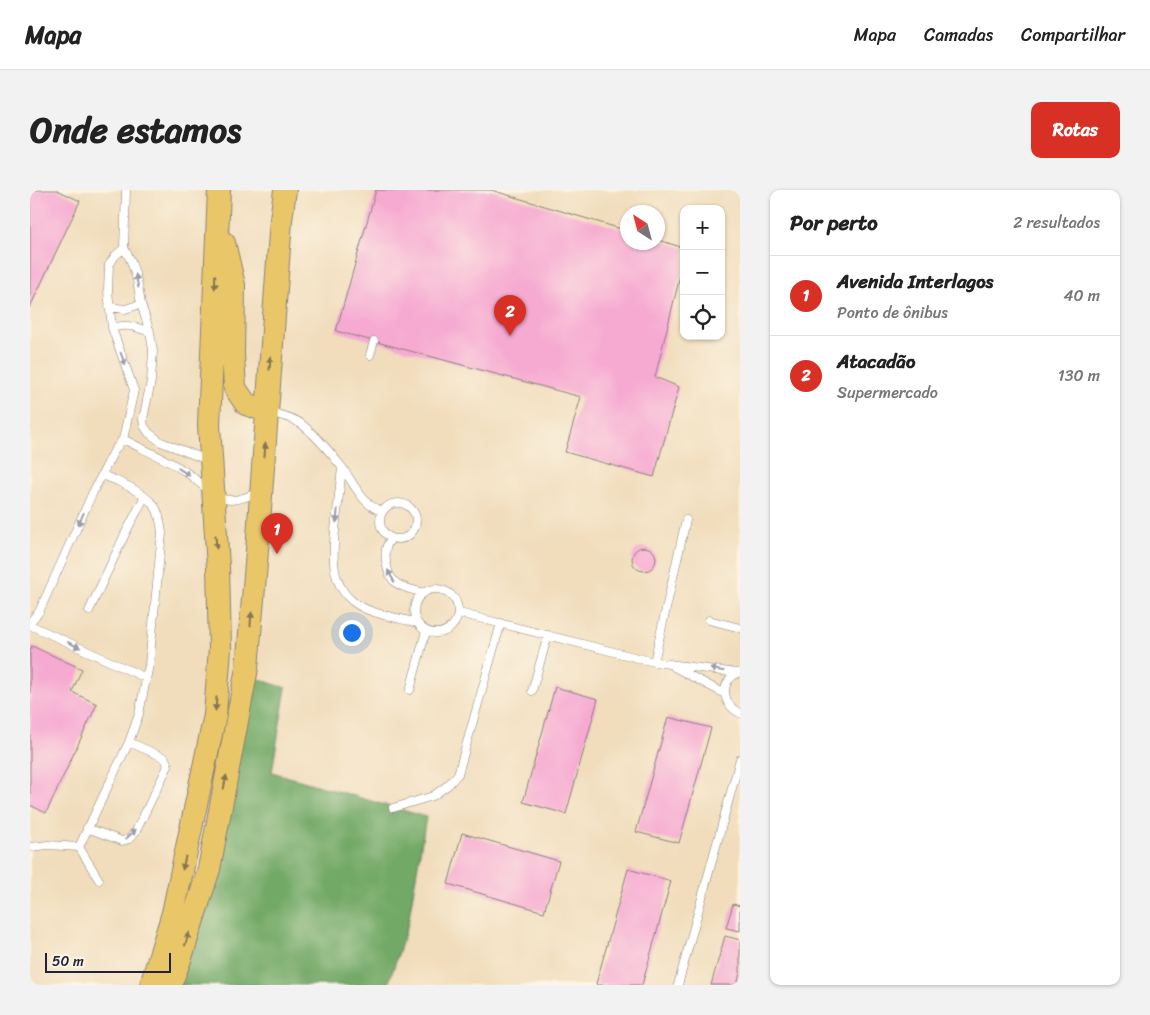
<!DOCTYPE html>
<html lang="pt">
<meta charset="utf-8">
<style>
:root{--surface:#fff;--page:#f2f2f2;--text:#222;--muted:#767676;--line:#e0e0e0;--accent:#d93025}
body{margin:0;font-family:Sriracha,sans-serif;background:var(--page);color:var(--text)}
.controls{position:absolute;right:15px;top:15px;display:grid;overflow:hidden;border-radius:10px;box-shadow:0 1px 4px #0004}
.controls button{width:45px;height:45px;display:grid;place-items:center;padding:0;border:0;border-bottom:1px solid var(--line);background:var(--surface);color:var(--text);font:25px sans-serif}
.compass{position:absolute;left:590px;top:15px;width:45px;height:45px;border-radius:50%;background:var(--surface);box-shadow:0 1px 4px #0004;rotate:324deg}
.scale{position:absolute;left:15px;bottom:12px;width:126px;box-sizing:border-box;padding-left:5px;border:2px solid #22223b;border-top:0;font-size:14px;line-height:18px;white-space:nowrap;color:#22223b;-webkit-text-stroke:4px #fcf5e5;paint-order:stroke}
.you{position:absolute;left:321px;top:442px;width:18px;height:18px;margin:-12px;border:4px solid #fff;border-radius:50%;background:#1a73e8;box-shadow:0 0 0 8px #1a73e833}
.badge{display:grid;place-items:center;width:32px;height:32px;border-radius:50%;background:var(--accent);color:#fff;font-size:16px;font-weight:700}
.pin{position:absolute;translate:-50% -41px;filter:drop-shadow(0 1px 2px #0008)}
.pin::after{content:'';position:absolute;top:26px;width:18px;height:15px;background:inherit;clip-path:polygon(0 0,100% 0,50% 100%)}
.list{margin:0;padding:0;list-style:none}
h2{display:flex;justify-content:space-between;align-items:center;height:65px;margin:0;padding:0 20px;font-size:21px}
h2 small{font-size:16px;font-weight:400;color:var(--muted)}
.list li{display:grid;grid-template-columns:32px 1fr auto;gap:15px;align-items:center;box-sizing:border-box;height:80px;padding:0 20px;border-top:1px solid var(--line)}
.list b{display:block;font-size:19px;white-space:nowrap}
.list p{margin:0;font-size:16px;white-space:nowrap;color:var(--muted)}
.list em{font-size:16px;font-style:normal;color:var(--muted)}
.icon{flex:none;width:28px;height:28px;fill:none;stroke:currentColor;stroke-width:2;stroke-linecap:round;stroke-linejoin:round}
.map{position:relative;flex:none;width:710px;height:795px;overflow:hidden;border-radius:10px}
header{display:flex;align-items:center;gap:30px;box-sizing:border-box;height:70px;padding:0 25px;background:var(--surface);border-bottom:1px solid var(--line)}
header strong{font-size:24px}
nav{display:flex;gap:28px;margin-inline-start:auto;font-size:18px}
.intro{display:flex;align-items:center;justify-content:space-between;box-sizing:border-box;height:120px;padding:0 30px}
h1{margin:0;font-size:35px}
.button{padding:12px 22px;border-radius:10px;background:var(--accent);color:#fff;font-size:18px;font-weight:700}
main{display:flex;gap:30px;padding:0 30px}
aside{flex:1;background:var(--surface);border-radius:10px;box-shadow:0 1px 4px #0004}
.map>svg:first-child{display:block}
.forest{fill:#72a966;stroke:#4a6650}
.building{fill:#f6a9d1}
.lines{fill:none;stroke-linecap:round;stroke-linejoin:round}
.service-casing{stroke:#8a807c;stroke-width:9}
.primary-casing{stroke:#8a807c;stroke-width:24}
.service{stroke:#fff;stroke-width:8}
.primary{stroke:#e9c769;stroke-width:22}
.oneway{fill:#9c9ca7}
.oneway2{fill:#867452}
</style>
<header>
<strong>Mapa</strong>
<nav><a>Mapa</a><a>Camadas</a><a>Compartilhar</a></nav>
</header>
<div class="intro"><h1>Onde estamos</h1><a class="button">Rotas</a></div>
<main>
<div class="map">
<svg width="710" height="795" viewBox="0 0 710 795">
<rect width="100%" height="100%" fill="#fcf5e5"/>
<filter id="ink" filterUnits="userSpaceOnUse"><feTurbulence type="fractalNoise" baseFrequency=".02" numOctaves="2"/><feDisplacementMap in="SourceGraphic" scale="10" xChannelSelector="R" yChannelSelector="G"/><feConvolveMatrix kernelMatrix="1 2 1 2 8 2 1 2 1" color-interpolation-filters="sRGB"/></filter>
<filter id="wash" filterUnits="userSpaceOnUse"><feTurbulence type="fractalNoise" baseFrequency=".0096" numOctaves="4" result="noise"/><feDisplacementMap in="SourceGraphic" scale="20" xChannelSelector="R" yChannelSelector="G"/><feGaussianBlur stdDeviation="1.12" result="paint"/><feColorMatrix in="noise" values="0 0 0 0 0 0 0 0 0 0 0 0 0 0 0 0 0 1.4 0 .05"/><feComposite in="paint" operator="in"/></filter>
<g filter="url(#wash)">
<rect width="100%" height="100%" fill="#f1ddbc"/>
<path class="forest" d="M225,488L256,498L242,582L396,627L378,734L358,795H150Z"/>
<g id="blocks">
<path class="building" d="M0,0H27L50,11L0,117Z
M346,0H461L598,41V52H628V50L654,58V70L625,187L649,197L624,287L535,262L551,207L306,141Z
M602 369a12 12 0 1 1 24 0a12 12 0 1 1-24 0Z
M2,456L52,479L42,502L67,514L16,623L0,615V461Z
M525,497L568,509L536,624L493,612Z
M638,527L681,538L649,653L606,642Z
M432,643L529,671L514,722L418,694Z
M598,679L641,691L612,795H568L566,794Z
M703,714L710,716V741L696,738Z
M695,746L710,750V783L707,795H681Z"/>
</g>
</g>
<g filter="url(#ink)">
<use href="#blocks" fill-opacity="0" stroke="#8a807c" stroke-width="1"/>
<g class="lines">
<defs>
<path id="service" d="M96,0L94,58L101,71L107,90L111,114L120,142L123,161L121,191L113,229L114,236L119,243L131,252L180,271
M94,58L85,66L79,75L78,101L82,138L104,200L93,249C114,260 137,269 156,282C168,290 179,304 194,309C205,312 218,307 228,302
M79,117L95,119L111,114
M82,138C96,133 106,137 120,142
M340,165L344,151
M238,222C251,225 264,228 274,236C288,248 300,262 311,276C323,291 332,316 352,321
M312,278C310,295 308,313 306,331C303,359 298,394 325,413C342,425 367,427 387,433
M350 331a18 18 0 1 1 36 0a18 18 0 1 1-36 0Z
M361,349C355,356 355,362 356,371C359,397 373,397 394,403
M384 421a22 22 0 1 1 44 0a22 22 0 1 1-44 0Z
M59,421L95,344L114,308
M429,423L624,472L707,483
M679,430L710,438
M0,432L9,422L63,302L84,261L93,249
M0,435L116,488
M624,472L656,330
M644,477L695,504
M708,483C689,492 692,515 710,523
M380,500L396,441
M502,501L518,445
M363,618L403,606L418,595L428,584L471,433
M57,638L92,651L99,649L106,641L138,576L135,568L99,552
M0,657L18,655L49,657
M69,690L49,657L99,552L109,524L119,475L132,343C131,335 130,324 125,317C116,303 87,290 72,285
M648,795L710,569"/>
<path id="primary" d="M194,53L204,95L203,165L205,198L216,214L237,221
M121,795L143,723L185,525L190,458L188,377L179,235L189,0
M140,795L151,767L179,679L217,478L226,374L251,30L255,0"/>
</defs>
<use href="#service" class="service-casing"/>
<use href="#primary" class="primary-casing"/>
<use href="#service" class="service"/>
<use href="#primary" class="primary"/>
</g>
<defs><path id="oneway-solid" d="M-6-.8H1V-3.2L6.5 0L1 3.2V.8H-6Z" transform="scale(1.25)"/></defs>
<g class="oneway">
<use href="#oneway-solid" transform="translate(107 91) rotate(-102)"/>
<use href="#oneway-solid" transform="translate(93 169) rotate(69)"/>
<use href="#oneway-solid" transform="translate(154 282) rotate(33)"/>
<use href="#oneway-solid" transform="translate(307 326) rotate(96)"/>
<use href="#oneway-solid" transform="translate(51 329) rotate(114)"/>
<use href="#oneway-solid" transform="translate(361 386) rotate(-119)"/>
<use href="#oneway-solid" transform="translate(44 455) rotate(24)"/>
<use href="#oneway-solid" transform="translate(687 480) rotate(-170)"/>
<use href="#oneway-solid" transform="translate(101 644) rotate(-43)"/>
</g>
<g class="oneway2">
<use href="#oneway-solid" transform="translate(185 92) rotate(92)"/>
<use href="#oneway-solid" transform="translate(240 173) rotate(-86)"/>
<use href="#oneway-solid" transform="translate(235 260) rotate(-85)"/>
<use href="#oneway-solid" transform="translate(186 352) rotate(86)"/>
<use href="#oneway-solid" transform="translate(221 429) rotate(-85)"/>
<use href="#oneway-solid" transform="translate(186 514) rotate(95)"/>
<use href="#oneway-solid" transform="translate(195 592) rotate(-79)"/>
<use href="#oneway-solid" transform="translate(154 673) rotate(103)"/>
<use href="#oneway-solid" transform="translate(157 749) rotate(-73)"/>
</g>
</g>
</svg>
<div class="controls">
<button>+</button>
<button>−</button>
<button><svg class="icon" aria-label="locate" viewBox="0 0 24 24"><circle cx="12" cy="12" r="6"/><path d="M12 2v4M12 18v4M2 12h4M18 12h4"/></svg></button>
</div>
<svg class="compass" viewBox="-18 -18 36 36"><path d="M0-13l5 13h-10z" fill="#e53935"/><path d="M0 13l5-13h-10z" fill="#767676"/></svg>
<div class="scale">50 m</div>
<div class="you"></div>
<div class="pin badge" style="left:247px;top:364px">1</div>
<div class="pin badge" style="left:480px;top:146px">2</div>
</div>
<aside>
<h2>Por perto<small>2 resultados</small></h2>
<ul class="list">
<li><span class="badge">1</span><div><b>Avenida Interlagos</b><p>Ponto de ônibus</p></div><em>40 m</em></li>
<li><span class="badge">2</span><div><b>Atacadão</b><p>Supermercado</p></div><em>130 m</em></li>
</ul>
</aside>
</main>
